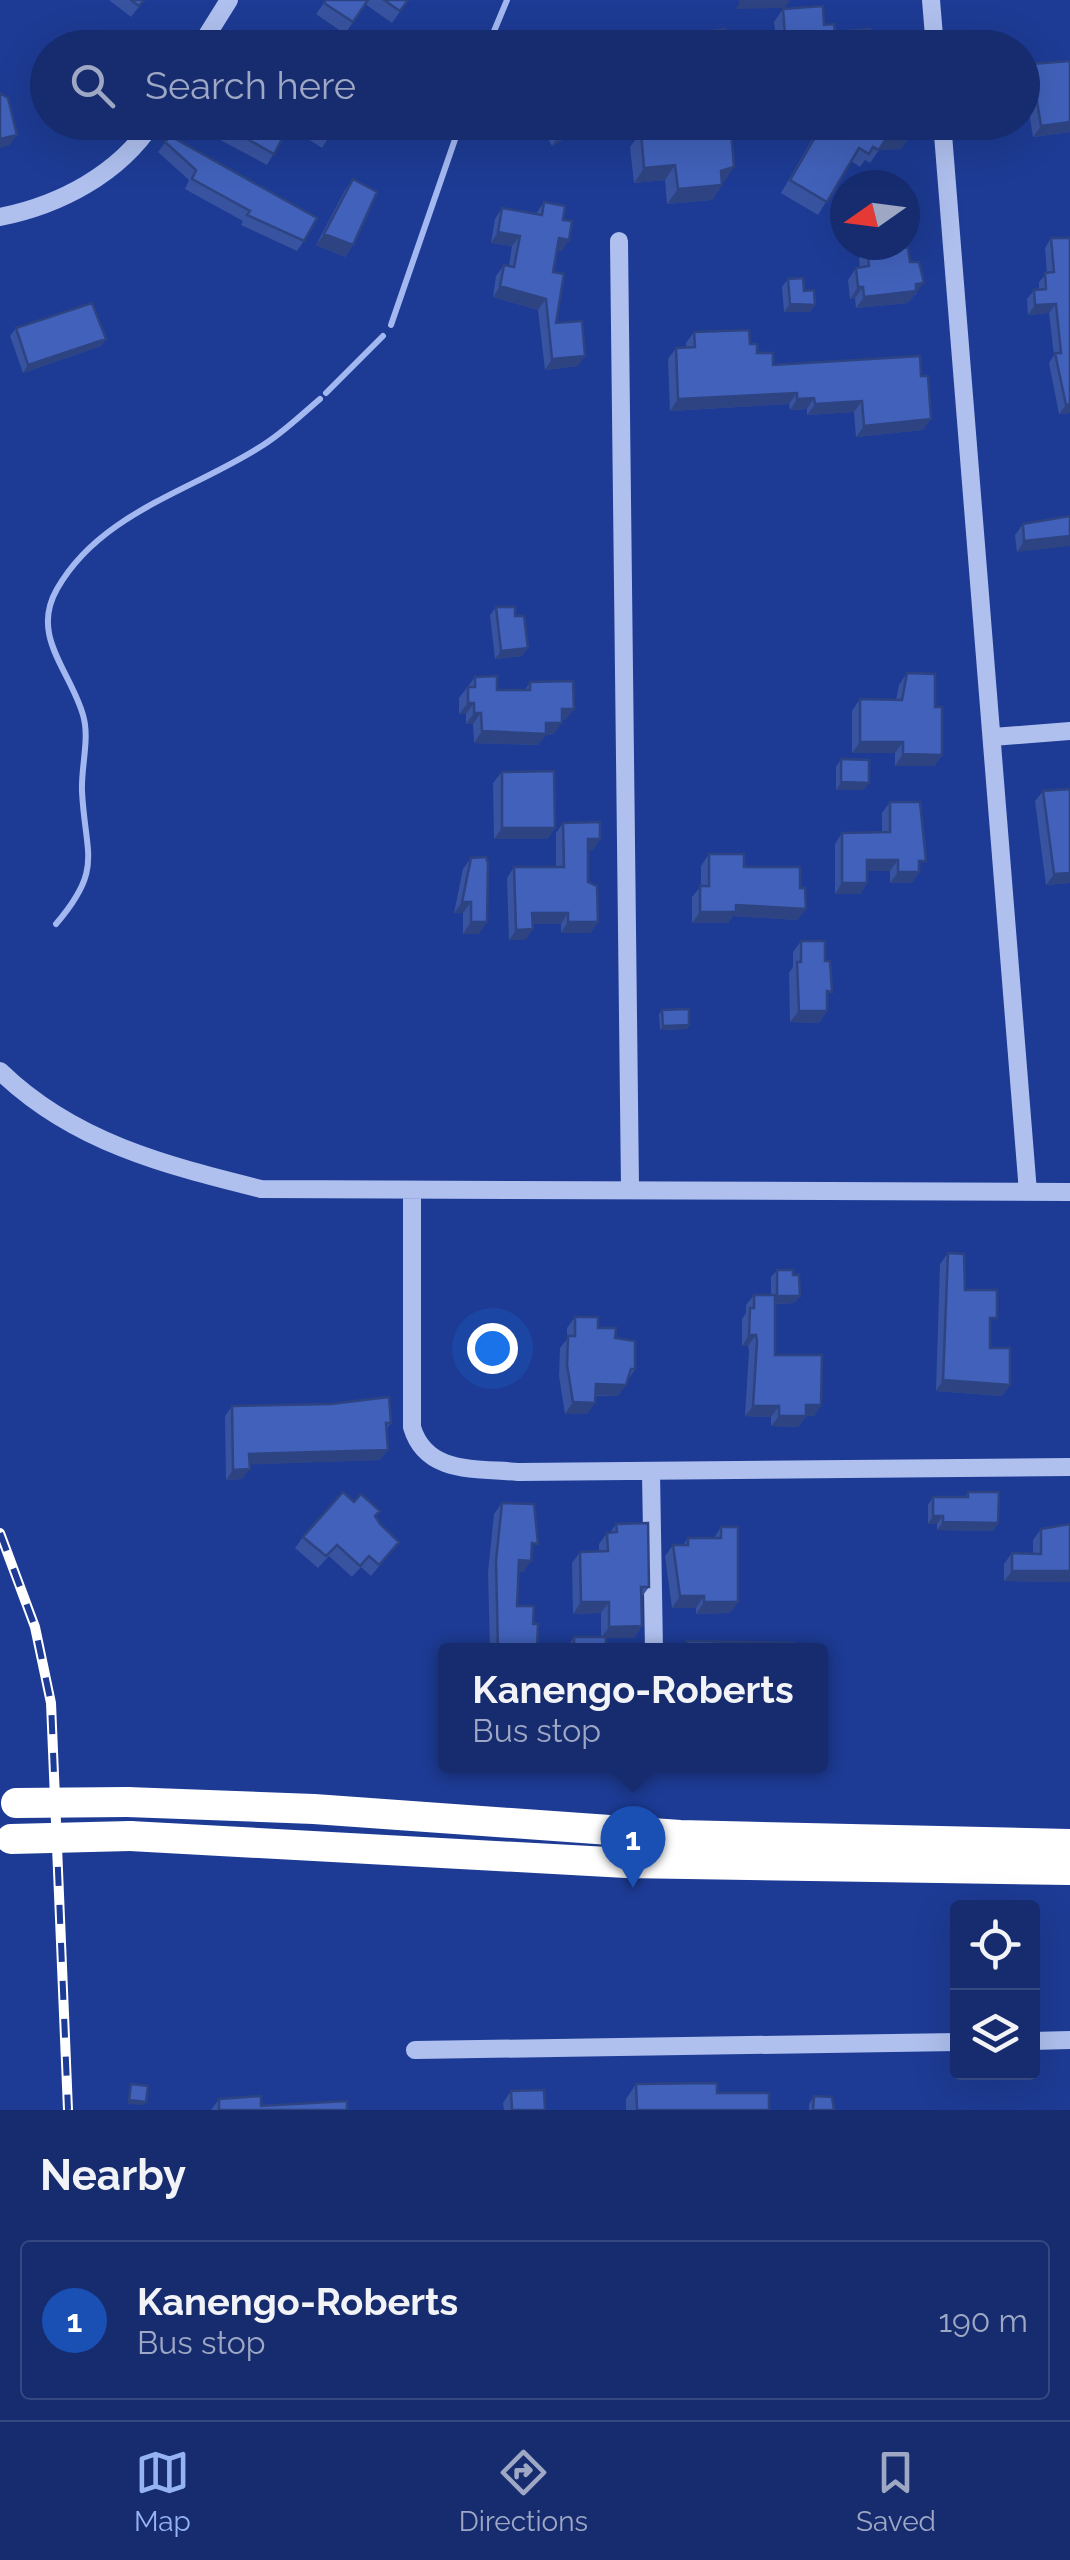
<!DOCTYPE html>
<style>
:root{--surface:#162c6f;--page:#233877;--text:#f1f3f6;--muted:#9ea7c3;--line:#354882;--accent:#95b2f1}
body{margin:0;font-family:Raleway,sans-serif;background:var(--page);color:var(--text)}
.controls{position:absolute;right:30px;bottom:30px;display:grid;overflow:hidden;border-radius:10px;box-shadow:0 10px 40px #0002}
.controls button{width:90px;height:90px;display:grid;place-items:center;padding:0;border:0;border-bottom:2px solid var(--line);background:var(--surface);color:var(--text);font:50px sans-serif}
.compass{position:absolute;left:830px;top:170px;width:90px;height:90px;border-radius:50%;background:var(--surface);box-shadow:0 10px 40px #0002;rotate:256deg}
.you{position:absolute;left:492px;top:1348px;width:35px;height:35px;margin:-25px;border:8px solid #fff;border-radius:50%;background:#1a73e8;box-shadow:0 0 0 15px #1a73e833}
.badge{display:grid;place-items:center;width:65px;height:65px;border-radius:50%;background:var(--accent);color:#fff;font-size:32px;font-weight:700}
.pin{position:absolute;translate:-50% -82px;filter:drop-shadow(0 2px 5px #0008)}
.pin::after{content:'';position:absolute;top:52px;width:35px;height:30px;background:inherit;clip-path:polygon(0 0,100% 0,50% 100%)}
.popup{position:absolute;left:438px;top:1643px;width:390px;height:130px;box-sizing:border-box;display:grid;place-content:center;border-radius:10px;background:var(--surface);filter:drop-shadow(0 2px 8px #0005);font-size:32px;white-space:nowrap;color:var(--muted)}
.popup b{font-size:38px;color:var(--text)}
.popup::after{content:'';position:absolute;left:50%;top:100%;margin-left:-20px;border:20px solid transparent;border-top-color:var(--surface)}
.list{margin:0;padding:0;list-style:none}
h2{display:flex;justify-content:space-between;align-items:center;height:130px;margin:0;padding:0 40px;font-size:42px}
h2 small{font-size:32px;font-weight:400;color:var(--muted)}
.list li{display:grid;grid-template-columns:65px 1fr auto;gap:30px;align-items:center;box-sizing:border-box;height:160px;margin:0 20px 20px;padding:0 20px;border:2px solid var(--line);border-radius:10px}
.list b{display:block;font-size:38px;white-space:nowrap}
.list p{margin:0;font-size:32px;white-space:nowrap;color:var(--muted)}
.list em{font-size:32px;font-style:normal;color:var(--muted)}
.icon{flex:none;width:55px;height:55px;fill:none;stroke:currentColor;stroke-width:2;stroke-linecap:round;stroke-linejoin:round}
.map{position:relative;flex:none;width:1070px;height:2110px;overflow:hidden}
.search{position:absolute;background:var(--surface);box-shadow:0 10px 40px #0002;left:30px;right:30px;top:30px;height:110px;display:flex;align-items:center;gap:25px;box-sizing:border-box;padding:0 35px;border-radius:55px;color:var(--muted);font-size:38px}
.sheet{height:310px;background:var(--surface)}
nav{display:flex;justify-content:space-around;align-items:center;box-sizing:border-box;height:140px;border-top:2px solid var(--line);background:var(--surface);font-size:28px;color:var(--muted)}
nav a{display:grid;justify-items:center;gap:5px}
nav .on{color:var(--accent)}
.map>svg:first-child{display:block}
.lines{fill:none;stroke-linecap:round;stroke-linejoin:round}
.stream{stroke:#a3b8f0;stroke-width:6}
.minor{stroke:#afc0ef;stroke-width:18}
.highway{stroke:#fff;stroke-width:30}
.rail-casing{stroke:#fff;stroke-width:10}
.rail{stroke:#1d3b94;stroke-width:6;stroke-dasharray:19;stroke-linecap:butt}
.highway-bridge{stroke:#fff;stroke-width:30}
.wall{fill:#3853a0}
.shaded-wall{fill:#2e4482}
.building{fill:#4161ba;stroke:#2e4482;stroke-width:2.5}
</style>
<div class="map">
<svg width="1070" height="2110" viewBox="0 0 1070 2110">
<rect width="100%" height="100%" fill="#1d3b94"/>
<g class="lines">
<path class="stream" d="M487,48L507,0
M391,325L461,122
M326,393L383,336
M56,924C104,868 85,855 82,791C81,766 90,738 83,715C70,670 30,636 57,589C100,513 191,491 260,447C282,434 301,415 320,399"/>
<path class="minor" d="M931,0L935,48
M199,48L229,0
M942,122L1028,1192
M0,217C60,205 119,174 153,122
M619,241L630,1187
M993,737L1070,731
M0,1071C73,1142 165,1165 261,1189L1070,1192
M412,1191V1427C426,1475 477,1468 518,1472L1070,1467
M651,1473L654,1650
M1032,2041L1070,2040
M415,2050L958,2042"/>
<path class="highway" d="M127,1802L314,1809L680,1835L1070,1844
M130,1836L626,1863L1070,1870"/>
<defs>
<path id="rail" d="M0,1533L35,1627L51,1703L68,2110"/>
</defs>
<use href="#rail" class="rail-casing"/>
<use href="#rail" class="rail"/>
<path class="highway-bridge" d="M16,1803L127,1802
M11,1839L130,1836"/>
</g>
<path class="wall" d="M109,0H144L131,17Z
M326,0H408L392,23L365,4L345,34L316,14Z
M783,9L824,25L835,32L872,48H777L774,22Z
M674,37L728,48H669L668,44Z
M1070,61V132L1033,137L1023,75L1031,64Z
M215,122H339L322,148L289,127L267,165L209,134Z
M538,122H575L577,127L572,135L552,146Z
M659,122H712L713,133L734,167L722,182V185L712,200L667,204L665,180L634,183L630,147L641,132L660,130Z
M822,122H923L915,133L910,136L901,149L879,150L870,163L865,160L860,167L851,161L818,215L781,193Z
M170,136L304,241L297,251L241,225L243,221L185,189L189,180L158,152Z
M353,179V245L345,257L316,245L345,190Z
M544,202L563,220L562,251L557,250L553,272L556,323L578,366L545,370L538,310L493,297L496,276L504,265L509,266L512,246L491,243L495,219L502,208L536,214Z
M1051,238H1070V413L1059,414L1049,363L1054,355L1049,313L1028,315L1027,299L1034,290L1039,289V282L1047,273L1045,248Z
M871,245H900L910,262L916,295H914L908,303L856,308L855,298L850,299L848,280L856,268H860L859,259L867,247Z
M788,279L804,291L815,305L810,312H784L782,287Z
M16,328L106,339L101,346L23,373L10,336Z
M694,332L750,344L757,353L773,365L920,356L923,430L856,437L854,412L807,415V409L790,410L789,404L670,411L668,359L676,348L686,347V343Z
M1070,516L1017,552L1015,535L1023,524Z
M496,607L515,616L528,648L522,656L495,659L490,615Z
M907,673L935,707L942,755L934,766H895V753H852V711L860,699L896,700L899,685Z
M475,677L497,690H525L530,682L574,709L565,720H562L554,734L546,735L538,745L474,743L473,724H466V714H459V698Z
M841,759L869,783L863,790H836V767Z
M502,772L555,828L547,839H494L493,783Z
M1070,787V883L1046,885L1035,801L1043,791L1070,789Z
M890,802L919,872L912,883H890V871H867V883L860,894H835V844L842,833L882,832V813Z
M563,823L600,839L593,850H588V882L598,922L590,933H561V924H532L533,929L525,940H509L507,878L514,867H556V833Z
M709,854L800,888L806,909L797,920L733,916L728,923H692V897L701,886V866Z
M471,858L479,934H463V913H454L463,869Z
M801,941L827,999V1011L819,1023L790,1022L789,973L793,967V952Z
M662,1010L689,1025L687,1029L660,1030L659,1014Z
M948,1253L965,1290L990,1328V1348L1010,1385L1002,1396L936,1391L940,1264Z
M777,1270L793,1275L800,1296L794,1303L775,1304V1355L821,1405L814,1416H806L798,1427L771,1426V1417L745,1416L749,1351L748,1346H742V1319L746,1313V1305L754,1295H771V1277Z
M575,1317L598,1328L615,1338L635,1369L618,1396H596L587,1414H565L559,1376L560,1348L567,1339V1328Z
M232,1406L391,1423L386,1430L380,1460L250,1464L242,1479L226,1480L225,1416Z
M968,1492L998,1523L993,1531L937,1530V1524H928V1505L933,1497H965Z
M354,1502L376,1516L380,1524L399,1542L371,1576L361,1567L352,1577L329,1556L318,1568L295,1548L303,1537Z
M502,1503L532,1553L523,1572H518L517,1606L533,1624L537,1650H490L488,1572L494,1514Z
M616,1524L649,1587L641,1598L642,1626L634,1638H606V1650H569V1645L574,1637H601V1613L573,1614L572,1563L580,1552L599,1551V1544L607,1533H610Z
M721,1527L738,1602L730,1613L696,1614V1608H672L665,1556L673,1545H683L688,1538H714Z
M1041,1529L1070,1582L1004,1581V1564L1012,1553L1033,1554V1540Z
M636,2084L717,2093L769,2110H626V2099Z
M511,2091L545,2110H504L503,2103Z
M814,2096L834,2110H809V2104Z
M219,2099L261,2106L347,2110H211Z"/>
<path class="shaded-wall" d="M790,0L785,8L735,9L740,2Z
M920,122H923L915,133L910,136L901,149L878,150L887,137Z
M1070,122V132L1033,137L1041,126Z
M577,127L572,135L552,146L557,138Z
M17,135L10,145L0,148V139Z
M675,165L665,180L634,183L644,168Z
M734,167L724,182L712,186L722,185L712,200L667,204L678,189Z
M498,232L520,236L512,246L491,243Z
M324,234L353,245L345,257L316,245Z
M559,238L569,240L562,251L551,249Z
M924,283L908,303L856,308L864,297Z
M500,286L546,299L538,310L493,297Z
M858,287H863L855,298L850,299Z
M790,304L815,305L810,312H784Z
M1056,304L1049,313L1028,315L1035,305Z
M106,339L101,346L23,373L28,365Z
M585,356L578,366L545,370L552,359Z
M797,393L789,404L670,411L678,399Z
M814,398L807,409L790,410L797,399Z
M862,401L854,412L807,415L815,404Z
M1070,404V413L1059,414L1066,405Z
M931,419L923,430L856,437L864,426Z
M1070,536V546L1017,552L1024,541Z
M528,648L522,656L495,659L501,651Z
M468,703H474L466,714H459Z
M562,709H574L565,720L554,721Z
M474,713H481L473,724H466Z
M546,723H562L554,734L546,735L538,745L474,743L482,731Z
M860,742H903L895,753H852Z
M903,754L942,755L934,766H895Z
M841,782L869,783L863,790H836Z
M502,828H555L547,839H494Z
M588,839H600L593,850H580Z
M867,860H898L890,871H860Z
M898,872H919L912,883H890Z
M1070,873V883L1046,885L1054,874Z
M842,883H867L860,894H835Z
M462,902H471L463,913H454Z
M736,905L806,909L797,920L733,916L728,923H692L700,912Z
M532,913H568L561,924H524Z
M471,922H487L479,934H463Z
M568,922H598L590,933H561Z
M533,929L525,940H509L516,930Z
M799,1011H827L819,1023L790,1022Z
M689,1025L687,1029L660,1030L663,1026Z
M777,1296H800L794,1303L772,1304Z
M749,1335H756L748,1346H742Z
M943,1380L1010,1385L1002,1396L936,1391Z
M596,1384L626,1385L618,1396L588,1395Z
M573,1402L595,1403L587,1414H565Z
M806,1405H821L814,1416H806L798,1427L771,1426L779,1416Z
M753,1406H779L771,1417L745,1416Z
M388,1450L380,1460L242,1465L249,1454Z
M250,1469L242,1479L226,1480L233,1470Z
M933,1516H943L937,1524H928Z
M943,1522L998,1523L993,1531L937,1530Z
M519,1560L531,1561L523,1572H511Z
M1012,1571H1070V1582L1004,1581Z
M680,1596H704L696,1608H672Z
M581,1602H609L601,1613L573,1614Z
M704,1602H738L730,1613L696,1614Z
M642,1626L634,1638H601L609,1627Z
M129,2100L146,2102L143,2105L127,2104Z"/>
<path class="building" d="M131,0H144L139,6Z
M326,0H368L353,22L324,3Z
M384,0H408L400,11Z
M740,0H787L740,2Z
M823,6L824,25L834,24L835,32L870,29L872,48H786L783,9Z
M725,29L728,48H675L674,37Z
M324,40L340,48H319Z
M1070,61V122L1041,126L1031,64Z
M0,93L8,98L17,135L0,139Z
M217,122H291L274,154Z
M306,122H339L329,137Z
M548,122H575L577,127L557,138Z
M671,122H712L713,133L731,131L734,167L721,171L722,185L678,189L675,165L644,168L641,132L672,129Z
M824,122H920L910,128V136L887,137L879,150L873,147L869,154L859,148L827,202L790,180Z
M170,136L317,218L304,241L247,215L250,211L192,179L196,170L165,142Z
M353,179L377,192L353,245L324,234Z
M544,202L565,206L563,220L572,221L569,240L559,238L553,272L564,274L556,323L582,321L585,356L552,359L546,299L500,286L504,265L514,267L520,236L498,232L502,208L542,215Z
M1051,238H1070V404L1066,405L1055,353H1061L1056,304L1035,305L1034,290L1046,289L1045,273L1054,272Z
M877,245H900V247L908,248L910,262H919L924,283L916,284V291L864,297L863,287H858L856,268L869,266L867,247L877,246Z
M803,278L804,291L814,290L815,305L790,304L788,279Z
M92,303L106,339L28,365L16,328Z
M749,330L750,344H757V353H773V365L920,356L921,376H928L931,419L864,426L862,401L815,404L814,398L797,399V393L678,399L676,348L695,347L694,332Z
M1070,516V536L1024,541L1023,524Z
M496,607H515V616H524L528,648L501,651Z
M907,673L935,674V707H942V755L903,754V742H860V699L902,700Z
M497,676V690H530V682L573,681L574,709H562V723H546V734L482,731L481,713H474V703H468V687H475V677Z
M841,759L869,760V783L841,782Z
M554,771L555,828H502V772Z
M1070,789V873L1054,874L1043,791Z
M890,802H920L926,861H919V872H898V860H867V883H842V833L890,832Z
M600,822V839H588V882L597,886L598,922H568V913H532L533,929L516,930L514,867H564L563,823Z
M709,854H744V867H800V888H805L806,909L736,905V912H700V886H709Z
M486,857L488,863L487,922H471V902H462L471,858Z
M801,941H825V961H830L832,992L827,991V1011H799L797,962H801Z
M689,1009V1025L663,1026L662,1010Z
M948,1253L964,1254L965,1290H997V1318H990V1348H1010V1385L943,1380Z
M777,1270H793V1275H799L800,1296H777Z
M754,1295H775V1355H822L821,1405H806V1416H779V1406H753L757,1341L756,1335H749L750,1308H754Z
M575,1317H598V1328H616L615,1338L635,1341V1369H631L626,1385L596,1384L595,1403L573,1402L567,1365L568,1336H575Z
M389,1397L391,1423H386L388,1450L249,1454L250,1469L233,1470L232,1406L331,1404Z
M343,1492L354,1502L361,1494L380,1511L375,1516L380,1524L399,1542L379,1565L369,1556L360,1566L337,1545L326,1556L303,1537Z
M968,1492H999L998,1523L943,1522V1516H933V1497H968Z
M502,1503L534,1504L538,1544L532,1543L531,1561L519,1560L517,1606H534L533,1624H538L537,1650H498L496,1561Z
M648,1523L649,1587H641L642,1626L609,1627V1602H581L580,1552L608,1551L607,1533L617,1532L616,1524Z
M1070,1524V1571H1012V1553L1041,1554V1529Z
M721,1527H738V1602H704V1596H680L673,1545H688V1538H721Z
M574,1637H606V1650H574Z
M687,1641L793,1643V1650H687Z
M717,2083V2093H769V2110H637L636,2084Z
M131,2084L148,2086L146,2102L129,2100Z
M544,2090L545,2110H512L511,2091Z
M261,2096V2106L347,2101V2110H219V2099Z
M814,2096L832,2097L834,2110H813Z"/>
</svg>
<div class="controls">
<button><svg class="icon" aria-label="locate" viewBox="0 0 24 24"><circle cx="12" cy="12" r="6"/><path d="M12 2v4M12 18v4M2 12h4M18 12h4"/></svg></button>
<button><svg class="icon" aria-label="layers" viewBox="0 0 24 24"><path d="M12 4l9 5-9 5-9-5zM3 14l9 5 9-5"/></svg></button>
</div>
<svg class="compass" viewBox="-18 -18 36 36"><path d="M0-13l5 13h-10z" fill="#e53935"/><path d="M0 13l5-13h-10z" fill="#9ea7c3"/></svg>
<div class="you"></div>
<div class="pin badge" style="left:633px;top:1888px;background:#1a4fb4">1</div>
<div class="popup"><b>Kanengo-Roberts</b>Bus stop</div>
<div class="search"><svg class="icon" aria-label="search" viewBox="0 0 24 24"><circle cx="10" cy="10" r="6"/><path d="M15 15l6 6"/></svg>Search here</div>
</div>
<section class="sheet">
<h2>Nearby<small></small></h2>
<ul class="list">
<li><span class="badge" style="background:#1a4fb4">1</span><div><b>Kanengo-Roberts</b><p>Bus stop</p></div><em>190 m</em></li>
</ul>
</section>
<nav>
<a class="on"><svg class="icon" aria-label="map" viewBox="0 0 24 24"><path d="M3 6l6-2 6 2 6-2v14l-6 2-6-2-6 2zM9 4v14M15 6v14"/></svg>Map</a>
<a><svg class="icon" aria-label="directions" viewBox="0 0 24 24"><path d="M12 3l9 9-9 9-9-9zM9 14v-3h6M13 9l2 2-2 2"/></svg>Directions</a>
<a><svg class="icon" aria-label="saved" viewBox="0 0 24 24"><path d="M7 4h10v16l-5-4-5 4z"/></svg>Saved</a>
</nav>
